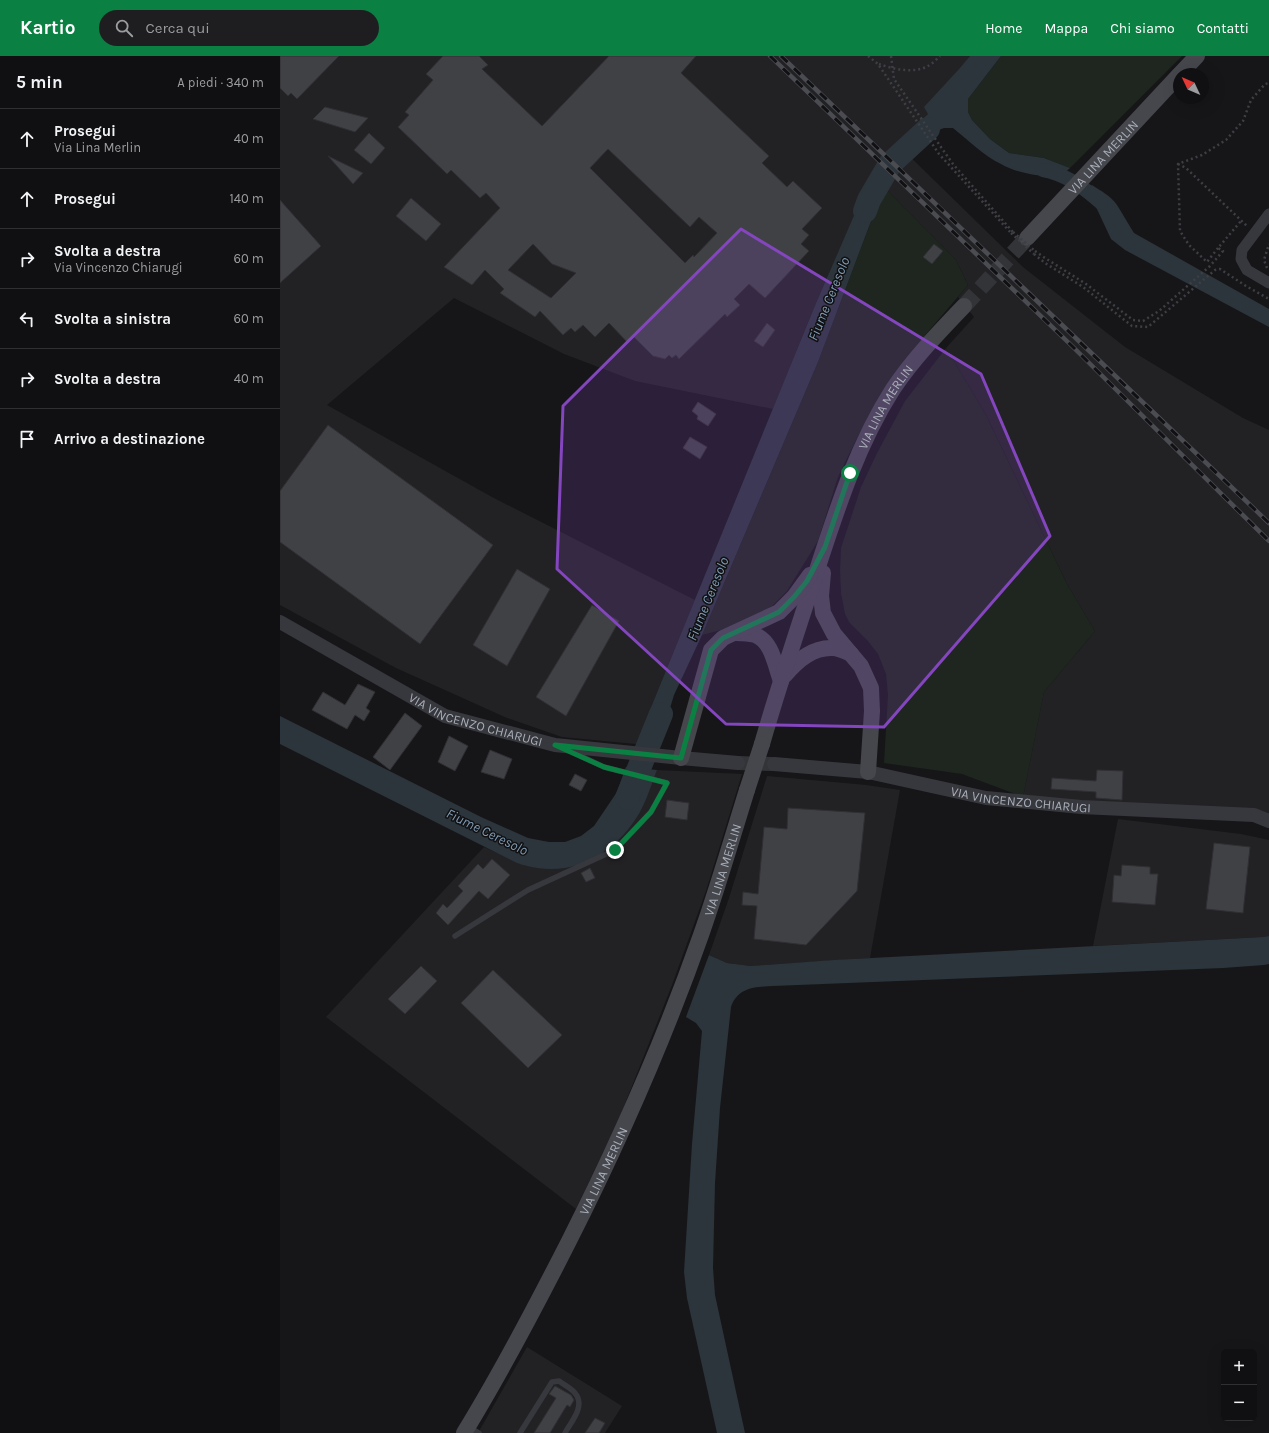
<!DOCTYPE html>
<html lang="it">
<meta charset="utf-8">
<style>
:root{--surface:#101012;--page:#1e1e20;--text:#f1f3f6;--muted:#9c9d9f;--line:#303032;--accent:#0b8043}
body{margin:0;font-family:Karla,sans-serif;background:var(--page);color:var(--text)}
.controls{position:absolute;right:12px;bottom:12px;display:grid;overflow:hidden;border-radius:6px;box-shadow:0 4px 16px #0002}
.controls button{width:36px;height:36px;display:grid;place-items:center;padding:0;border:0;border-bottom:1px solid var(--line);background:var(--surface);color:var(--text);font:20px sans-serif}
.compass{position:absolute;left:893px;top:12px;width:36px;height:36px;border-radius:50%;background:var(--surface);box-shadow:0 4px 16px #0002;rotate:314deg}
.stop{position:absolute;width:12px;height:12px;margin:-9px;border:3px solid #0b8043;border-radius:50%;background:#fff}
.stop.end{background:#0b8043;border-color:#fff;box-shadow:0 1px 4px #0008}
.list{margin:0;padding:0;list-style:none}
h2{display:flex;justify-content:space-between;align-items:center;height:52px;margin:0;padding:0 16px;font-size:17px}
h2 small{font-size:13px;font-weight:400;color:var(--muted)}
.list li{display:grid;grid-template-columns:26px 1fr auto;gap:12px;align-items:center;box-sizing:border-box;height:60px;padding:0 16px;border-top:1px solid var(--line)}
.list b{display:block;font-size:15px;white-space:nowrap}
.list p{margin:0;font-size:13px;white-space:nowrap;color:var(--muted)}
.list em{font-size:13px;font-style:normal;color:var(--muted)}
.icon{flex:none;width:22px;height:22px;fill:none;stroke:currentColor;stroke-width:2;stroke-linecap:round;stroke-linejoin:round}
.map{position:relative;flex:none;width:989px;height:1377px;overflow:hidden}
header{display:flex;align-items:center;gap:24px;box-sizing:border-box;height:56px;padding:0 20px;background:var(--accent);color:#fff}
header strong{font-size:19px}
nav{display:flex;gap:22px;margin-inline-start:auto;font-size:14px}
.search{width:280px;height:36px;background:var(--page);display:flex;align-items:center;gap:10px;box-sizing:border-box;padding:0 14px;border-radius:22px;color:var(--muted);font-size:15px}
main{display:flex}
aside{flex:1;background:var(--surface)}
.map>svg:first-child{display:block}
.built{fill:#222225}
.green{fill:#1e261f}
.water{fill:#2c353c}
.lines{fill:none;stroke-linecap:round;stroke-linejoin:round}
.canal{stroke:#2c353c;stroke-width:14}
.river{stroke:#2c353c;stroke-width:24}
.building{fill:#404145;stroke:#303034;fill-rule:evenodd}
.tertiary-tunnel{stroke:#333438;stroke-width:14;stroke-dasharray:14 7;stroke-linecap:butt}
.secondary-tunnel{stroke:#333438;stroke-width:16;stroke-dasharray:16 8;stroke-linecap:butt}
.path{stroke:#3d3f44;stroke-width:2.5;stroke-dasharray:2 3;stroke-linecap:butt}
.service{stroke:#37383d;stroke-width:5.5}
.minor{stroke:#37383d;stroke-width:11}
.tertiary{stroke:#37383d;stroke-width:14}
.secondary{stroke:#45474d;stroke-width:16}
.rail-casing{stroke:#4a4c52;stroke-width:4.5}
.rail{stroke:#111113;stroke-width:3;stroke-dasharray:9;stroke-linecap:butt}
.path-bridge{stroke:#3d3f44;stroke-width:2.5;stroke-dasharray:2 3;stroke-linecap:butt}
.secondary-bridge{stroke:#45474d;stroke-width:16}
.route{stroke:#0b8043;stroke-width:5}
.marked{fill:#8446be;fill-opacity:0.2;stroke:#8446be;stroke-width:3;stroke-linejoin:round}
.labels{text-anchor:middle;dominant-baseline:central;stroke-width:3;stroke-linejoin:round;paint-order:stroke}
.street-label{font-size:13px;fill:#a8adb8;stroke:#111113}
.water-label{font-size:14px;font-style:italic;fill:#7f9bb3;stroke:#111113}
</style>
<header>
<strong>Kartio</strong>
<div class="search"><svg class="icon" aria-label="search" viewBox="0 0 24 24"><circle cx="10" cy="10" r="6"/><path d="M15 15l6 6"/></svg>Cerca qui</div>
<nav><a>Home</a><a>Mappa</a><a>Chi siamo</a><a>Contatti</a></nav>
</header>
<main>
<aside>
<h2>5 min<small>A piedi · 340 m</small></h2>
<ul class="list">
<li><svg class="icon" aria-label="ahead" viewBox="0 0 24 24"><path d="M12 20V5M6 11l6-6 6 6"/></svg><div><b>Prosegui</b><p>Via Lina Merlin</p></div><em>40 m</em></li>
<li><svg class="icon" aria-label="ahead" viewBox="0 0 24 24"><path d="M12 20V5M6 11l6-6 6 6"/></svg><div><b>Prosegui</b></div><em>140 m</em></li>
<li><svg class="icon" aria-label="right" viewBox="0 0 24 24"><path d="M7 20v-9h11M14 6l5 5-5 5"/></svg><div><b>Svolta a destra</b><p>Via Vincenzo Chiarugi</p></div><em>60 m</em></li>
<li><svg class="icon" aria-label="left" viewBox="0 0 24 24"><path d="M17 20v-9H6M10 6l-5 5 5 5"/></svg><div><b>Svolta a sinistra</b></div><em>60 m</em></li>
<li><svg class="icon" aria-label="right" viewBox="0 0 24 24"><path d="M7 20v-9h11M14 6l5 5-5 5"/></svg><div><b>Svolta a destra</b></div><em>40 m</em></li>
<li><svg class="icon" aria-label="arrive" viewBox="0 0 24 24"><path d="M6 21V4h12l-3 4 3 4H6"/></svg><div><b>Arrivo a destinazione</b></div></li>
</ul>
</aside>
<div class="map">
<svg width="989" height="1377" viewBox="0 0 989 1377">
<rect width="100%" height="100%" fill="#161618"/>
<path class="built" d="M0,0H690L648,58L616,87L743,211L845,291L963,362L989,374V767L743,741L764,636L815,575L787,528L705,357L666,292L694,261L678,241L688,229L676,204L592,119L536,247L493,353L355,325L284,298L174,242L47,349L212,441L415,544L356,688L282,681L227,662L116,612L0,549Z
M377,714L462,718L426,835L392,929L337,1068L296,1153L46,961L204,791L246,810L313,803L332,791L349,771L360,755Z
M487,720L586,729L620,734L590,902L471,910L447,907L429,899L449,842Z
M838,763L961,778L989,784V880L983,881L813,890Z
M247,1291L342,1350L325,1377H198Z"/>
<path class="green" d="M721,0H902L790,112L764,102L729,97L710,83L692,64L688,56V43Z
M605,132L676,204L688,229L647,277L605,332L575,386L558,421L538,485L507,535L492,550L479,558L445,573L422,579L538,306L596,152Z
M666,292L705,357L787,528L815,575L764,636L743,741L682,718L604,707L608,639L606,618L598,598L587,584L569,566L565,558L561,537L560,514L561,492L581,431L597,397L625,345Z"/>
<path class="water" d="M690,0H721L688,43V56L692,64L710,83L729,97L764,102L790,112L779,122C760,120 738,118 721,108C704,100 688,84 673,72H664L659,74L631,101L616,87L648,58L644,51L680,12Z
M592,118L605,132L596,152L538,306L422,579L394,639L379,688H356L536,247Z
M812,129C821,135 831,140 837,149C843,158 848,168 854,177L989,253V271L845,194L831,183L816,151L802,140Z
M0,660L201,761L248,782L269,786H285L301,780L314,770L337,736L346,711L377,714C372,727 367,743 360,756C336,797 295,822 247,810C240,809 233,805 227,802L0,688Z
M989,880V908L984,909L943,912L493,930C475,931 458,931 451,951L440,1052L435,1127L433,1212L435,1239L465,1377H437L407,1242L404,1216L412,1088L422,975L416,967L406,961L429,899L447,907L471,910L554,904L983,881Z"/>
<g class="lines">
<path class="canal" d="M763,114C785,118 805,132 821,147"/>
<path class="river" d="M585,155L589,144L610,108L648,73
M347,742L381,658"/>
</g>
<path class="building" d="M0,0H59L17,43L11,37L8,40L0,32Z
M163,0H199L208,9L202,13L262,70L329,0H416L401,17L489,100L482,107L507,131L513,125L542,152L522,173L529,179L521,188L529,195L485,242L469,228L454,243L460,249L447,261L445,258L399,303L396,299L392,302L389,299L385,303L373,300L354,281L348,287L329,267L315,281L303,269L295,276L291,272L283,279L260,255L255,261L220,237L224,233L205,214L192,229L164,211L220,152L206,137L200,142L171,114L167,118L118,71L129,59L125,56L153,24L146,18ZM328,93L410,171L419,161L437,177L414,201L413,199L405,207L310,112ZM253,188L272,208L296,217L271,242L228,214Z
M45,51L88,62L75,76L33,63Z
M89,77L105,92L91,108L74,94Z
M48,100L83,117L73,128Z
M131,142L161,168L146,185L116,160Z
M0,144L41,190L0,227Z
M654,188L663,195L652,208L643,201Z
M487,267L495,274L483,291L474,285Z
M418,346L436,358L428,370L417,363L418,360L412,355Z
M48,369L213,489L140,588L0,486V435Z
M410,381L427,391L420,403L403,392Z
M237,513L270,533L227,610L193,589Z
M312,549L339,565L286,660L256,641Z
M78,628L95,636L86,652L90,655L84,665L75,659L67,673L32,654L43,636L65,649Z
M125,657L142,670L110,714L93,701Z
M169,680L188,690L175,715L158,706Z
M210,694L232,703L224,723L201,716Z
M817,714L843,715L842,744L816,742V736L771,733L772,722L816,725Z
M295,718L307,724L301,735L289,729Z
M387,744L409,747L407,764L385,761Z
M508,752L585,757L577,835L526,889L474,883L477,850L462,849L463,836L478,838L484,771L507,773Z
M934,787L970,791L963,857L926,853Z
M212,803L230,819L208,843L199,835L168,869L156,857L163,848L167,852L183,835L178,830L198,808L203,813Z
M842,809L870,811V818H878L875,849L832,846L834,819L841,820Z
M310,812L315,822L306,826L301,817Z
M141,910L157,925L125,958L108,943Z
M213,914L282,979L248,1012L181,947Z
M275,1330L291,1339L294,1344L290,1351L287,1349L270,1377H254L276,1342L269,1338Z
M315,1362L325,1367L319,1377H305Z"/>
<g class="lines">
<path class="tertiary-tunnel" d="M458,707L494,708"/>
<path class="secondary-tunnel" d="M684,250L747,182"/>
<path class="path" d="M588,0L598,8L659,98L731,177
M611,0L614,23L663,94L673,108L733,176
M599,8C613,13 634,18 648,10C652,8 657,3 660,0
M898,108L906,112L967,170
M938,192L927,206L909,189L900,175L898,108L922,99L946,84L963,65L971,44L985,28L989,27
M755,195L765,202L806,228L853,264L863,265L879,255L930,210L943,195L938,192L961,165
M754,198L765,207L803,231L852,270L868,271L935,214L940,213L966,230L989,243
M987,212L984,204L989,188"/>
<path class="service" d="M175,880L248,834L335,794L371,756L387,727L324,711L290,695
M189,1371L199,1377
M240,1377L272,1326L279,1325C284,1329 291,1332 295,1337C306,1350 291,1366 285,1377"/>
<path class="minor" d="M989,158L962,194L961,203L967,214L989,227"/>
<g class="tertiary">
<path id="s1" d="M0,566L165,660L275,689L401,702L458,707"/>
<path id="s2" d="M494,708L588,716L706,742L801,751L974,759L989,765"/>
</g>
<g class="secondary">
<path d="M900,18L917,0"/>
<path id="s3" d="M747,182L899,19"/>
<path d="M543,517L541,540L543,557L554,578L581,610L591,632L592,655L588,716"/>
<path d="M456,577C462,577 469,577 475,579C492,585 495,609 501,625"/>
<path d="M505,619C518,604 533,591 553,592C559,592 566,596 571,598"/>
<path id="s4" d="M482,688C498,632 517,576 535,520C556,456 576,391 613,333C633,303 659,276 684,250"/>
<path d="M401,702L431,594L443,582L499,556L514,541L530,519"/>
<path id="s5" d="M184,1377C222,1315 256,1250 289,1185C339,1086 384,984 421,879C438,831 452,782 467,734"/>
</g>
<defs>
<path id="rail" d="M490,0L792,290L989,485
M501,0C664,155 826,312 989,467"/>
</defs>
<use href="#rail" class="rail-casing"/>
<use href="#rail" class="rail"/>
<path class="path-bridge" d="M733,176L755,195
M731,177L754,198"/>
<path class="secondary-bridge" d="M467,734L482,688"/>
</g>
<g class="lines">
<path class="route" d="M335,794L371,756L387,727L324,711L275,689L401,702L431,594L443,582L499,556L514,541L527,525L545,491L570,417"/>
</g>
<path class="marked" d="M461,173L701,318L770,480L604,671L446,668L277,513L283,350Z"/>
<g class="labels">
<g class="street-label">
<text stroke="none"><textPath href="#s3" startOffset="111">VIA LINA MERLIN</textPath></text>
<text stroke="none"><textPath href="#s4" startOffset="360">VIA LINA MERLIN</textPath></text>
<text stroke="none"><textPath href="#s1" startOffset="220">VIA VINCENZO CHIARUGI</textPath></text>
<text stroke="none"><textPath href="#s2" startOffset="250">VIA VINCENZO CHIARUGI</textPath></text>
<text stroke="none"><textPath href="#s5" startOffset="621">VIA LINA MERLIN</textPath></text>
<text stroke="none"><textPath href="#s5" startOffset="297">VIA LINA MERLIN</textPath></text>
</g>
<g class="water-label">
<text transform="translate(549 243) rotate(-68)">Fiume Ceresolo</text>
<text transform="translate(428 543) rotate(-68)">Fiume Ceresolo</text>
<text transform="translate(207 776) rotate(26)">Fiume Ceresolo</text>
</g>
</g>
</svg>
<div class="controls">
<button>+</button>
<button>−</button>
</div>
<svg class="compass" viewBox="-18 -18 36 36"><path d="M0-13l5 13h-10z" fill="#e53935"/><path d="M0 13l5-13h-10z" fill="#9c9d9f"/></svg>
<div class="stop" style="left:570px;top:417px"></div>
<div class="stop end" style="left:335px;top:794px"></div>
</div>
</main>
